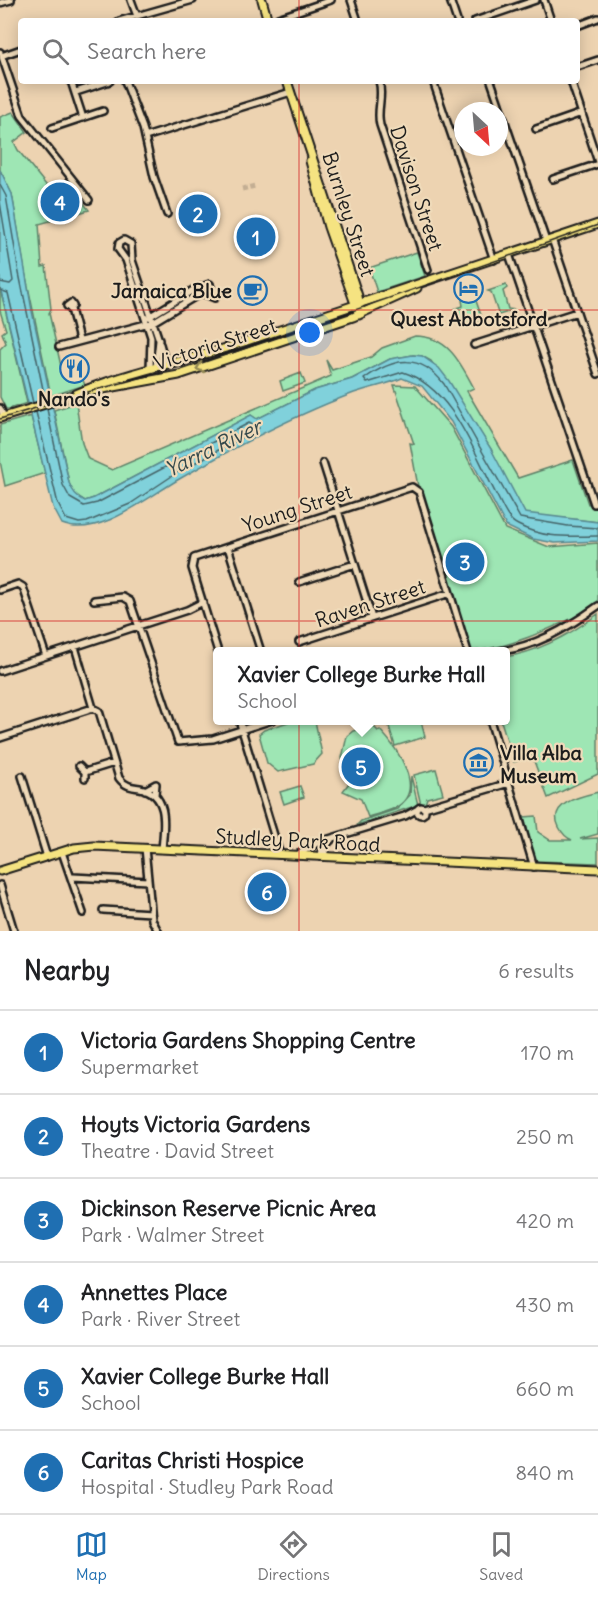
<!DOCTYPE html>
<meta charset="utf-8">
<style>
:root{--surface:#fff;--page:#f6f6f6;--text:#202124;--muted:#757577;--line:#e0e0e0;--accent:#1f6fb2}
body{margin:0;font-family:Delius,sans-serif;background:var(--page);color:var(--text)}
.compass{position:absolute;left:454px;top:102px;width:54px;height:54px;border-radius:50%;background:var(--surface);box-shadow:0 3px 15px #0003;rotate:154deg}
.you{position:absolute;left:310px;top:333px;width:21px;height:21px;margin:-15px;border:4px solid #fff;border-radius:50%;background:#1a73e8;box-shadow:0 0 0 9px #1a73e833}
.badge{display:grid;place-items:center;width:39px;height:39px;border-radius:50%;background:var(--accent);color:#fff;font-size:20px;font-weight:700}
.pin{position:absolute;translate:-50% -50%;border:3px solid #fff;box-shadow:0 2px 6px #0006}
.popup{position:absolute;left:213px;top:647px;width:297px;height:78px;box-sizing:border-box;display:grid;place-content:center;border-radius:6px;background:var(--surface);filter:drop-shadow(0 2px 4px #0005);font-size:20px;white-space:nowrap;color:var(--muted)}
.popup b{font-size:22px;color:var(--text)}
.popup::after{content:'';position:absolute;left:50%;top:100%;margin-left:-12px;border:12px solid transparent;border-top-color:var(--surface)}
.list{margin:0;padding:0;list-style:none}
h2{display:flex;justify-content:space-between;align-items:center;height:78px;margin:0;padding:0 24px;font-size:26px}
h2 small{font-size:20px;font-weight:400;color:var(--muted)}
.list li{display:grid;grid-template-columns:39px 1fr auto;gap:18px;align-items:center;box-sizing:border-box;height:84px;padding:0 24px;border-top:2px solid var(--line)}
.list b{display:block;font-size:22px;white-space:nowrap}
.list p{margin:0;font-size:20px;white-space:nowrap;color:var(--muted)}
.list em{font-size:20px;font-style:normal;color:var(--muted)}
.icon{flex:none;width:33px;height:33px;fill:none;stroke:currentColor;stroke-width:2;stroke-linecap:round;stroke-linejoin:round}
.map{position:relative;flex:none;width:598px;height:931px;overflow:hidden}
.search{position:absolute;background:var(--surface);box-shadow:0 3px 15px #0003;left:18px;right:18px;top:18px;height:66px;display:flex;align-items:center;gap:15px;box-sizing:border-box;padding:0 21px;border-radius:6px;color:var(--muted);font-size:22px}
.sheet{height:582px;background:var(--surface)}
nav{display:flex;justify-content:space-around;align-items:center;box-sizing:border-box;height:84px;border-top:2px solid var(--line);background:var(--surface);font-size:16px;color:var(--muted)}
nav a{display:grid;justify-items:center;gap:3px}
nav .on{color:var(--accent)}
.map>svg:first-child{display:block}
.green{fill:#9ee6b4;stroke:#5d8168;stroke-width:1.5}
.water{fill:#80d1db;stroke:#58898f;stroke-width:1.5}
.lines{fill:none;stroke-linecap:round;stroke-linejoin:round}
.shore{stroke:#446468;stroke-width:1.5}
.minor-tunnel{stroke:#c3ae93;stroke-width:5;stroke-dasharray:5 2.5;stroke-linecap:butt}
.minor-casing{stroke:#1c1c1c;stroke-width:10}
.major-casing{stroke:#1c1c1c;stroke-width:11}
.minor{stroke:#efdab9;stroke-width:5}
.major{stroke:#f5e381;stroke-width:7}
.tram{stroke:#1c1c1c;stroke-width:1.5}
.oneway{stroke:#938954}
.grid{fill:none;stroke:#d62828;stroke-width:1.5;stroke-opacity:0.55}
.labels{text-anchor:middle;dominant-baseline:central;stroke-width:4.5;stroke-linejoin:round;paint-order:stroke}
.street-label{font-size:20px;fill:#1c1c1c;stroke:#efdab9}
.poi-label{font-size:20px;font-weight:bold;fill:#1c1c1c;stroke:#efdab9}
.water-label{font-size:21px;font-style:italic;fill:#35494c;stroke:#efdab9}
</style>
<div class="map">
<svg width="598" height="931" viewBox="0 0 598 931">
<rect width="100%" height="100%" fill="#edd3b1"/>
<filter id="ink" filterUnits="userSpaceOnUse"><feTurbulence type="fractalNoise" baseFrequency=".0167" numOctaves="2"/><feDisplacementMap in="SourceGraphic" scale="12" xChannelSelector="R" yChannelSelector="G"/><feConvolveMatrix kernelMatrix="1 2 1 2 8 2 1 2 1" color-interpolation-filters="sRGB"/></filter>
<g filter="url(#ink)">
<path class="green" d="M13,112L27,132L14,142L18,150L54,195L69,184L89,210L39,224L42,267L46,266L51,309L49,313L63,375L71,380L82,378L85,385L51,396L25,272L12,194L0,170V117Z
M417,252L425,276L377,292L369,268Z
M506,285L507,288L503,291L508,309L515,310L495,316L498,313L491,292L488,291Z
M0,287L27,403L9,409H6L0,397V349L6,343L2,333L6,330L0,311Z
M479,294L475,298L482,318L487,319L460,327L454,309L463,306L462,300Z
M415,336C448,336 460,362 474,388L467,391L518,478L573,460L588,504L598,502V522L525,514L518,505L491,449L468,414L431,361L422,356L413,355L390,359L352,379L315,390L257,419L251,415L94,498L85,501L74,494L69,483L54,410L76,403L82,443L88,459L112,470L331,376L326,360L332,370L371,357L382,348Z
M301,373L305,383L283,391L280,381Z
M394,385L415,386L451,427L505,529L549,547L598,543V606C562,623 508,651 468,651L419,492L410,443L414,444Z
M31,416L45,473L5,486L0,461V425Z
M598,614V774L548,798L532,756L514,762L501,721L505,720V657C539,652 571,634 598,614Z
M294,720L315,721L322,754L313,764L278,772L267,763L259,734L264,730Z
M395,720L421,721L425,737L395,746L388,723Z
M373,726L378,731L380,730C396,747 428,791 395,808C387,812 377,814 368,817L361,799L343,791L349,783L342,758L347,736L353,731Z
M436,769L443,794L427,798L425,804L421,805L414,775Z
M411,776L418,805L357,825L361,821L397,809L410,795Z
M300,786L304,797L284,804L280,792Z
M598,792V834L580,839L598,838V863L535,861L524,817L536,816L538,832L550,840H572C567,838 562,833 559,827C547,803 581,796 598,792Z"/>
<path class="water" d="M0,170L12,194L32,311L69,483C73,492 76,496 85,501L94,498L251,415L257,419L315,390L352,379L390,359L413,355L422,356L439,368L449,381L491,449L525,513L598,522V541L555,543L533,539L506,526L451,422L422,386L402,378C387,385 370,387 354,393C295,415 236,446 181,478C149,496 99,539 62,524L53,507L0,287Z"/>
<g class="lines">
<path class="shore" d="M0,185L6,196L19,273L45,399
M0,202L13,281L10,284L0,282
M0,290L8,293L33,403
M36,412L58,504L66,519L79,523L87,522L130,504L178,472L259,428L249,423L97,503L84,506L70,498L63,485L47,409
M598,528L568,526L520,518L444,384C420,353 395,357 364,379L367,383L403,372C453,388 474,453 497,496C503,507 507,520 518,525C544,539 569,536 598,536"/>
<path class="minor-tunnel" d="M242,189L255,186"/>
<defs>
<path id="minor" d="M131,0L137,16
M351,0L358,21
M450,0L457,21
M544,0L551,21
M0,3L11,0
M278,18L331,0
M119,21L193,0
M475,21L536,0
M577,26L598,18
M0,52V53
M4,55L21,49
M2,57L22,116L89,200
M577,67L598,60
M71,81L83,118
M125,81L143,128L154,177L167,214
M379,81C384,96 376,110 380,125L428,270
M433,81L494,260
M491,81L546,241
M571,81L598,162
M76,92L110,81
M52,128L103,111
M536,129L582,113
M145,137L291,92
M553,179L598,164
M552,239L598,374
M509,254L594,504
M200,292L215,298
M71,303L73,306L70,309L67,306Z
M71,309L79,340
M149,317L193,290L210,284
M160,344L164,358L172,363
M474,345L577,312
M59,347L153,322L211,287
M150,369L151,337L126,260L118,249L119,243L124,240L131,244L132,260L159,340L156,367
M0,408L4,417
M323,463L372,618
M228,547L261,652
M299,582L355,564
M0,590L18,584L23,587L46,656
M94,600L123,597L130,601L178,742L213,739L272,720
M299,642L450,593
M75,647L93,708L99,711L119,778C125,786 131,787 140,788C170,794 164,827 162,849
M218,652L192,568L194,558L412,487L419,492L468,652
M494,652C534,648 566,629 598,606
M0,671L187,610L203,602
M239,720L280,855
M490,720L534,867
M0,738L93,708
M79,766L85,772V778
M85,772L114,763
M22,776L47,857
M145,790L156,784L155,795
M417 811a4 4 0 1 1 8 0a4 4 0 1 1-8 0Z
M424,808L509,783
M145,848L152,920L158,931
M62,852L83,913
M297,855L319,842L405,816L418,809
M321,857L323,840
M325,857V846L331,840
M73,877L148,881
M0,885L14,931
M103,910L151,913"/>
<path id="major" d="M262,0L268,21
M287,81L358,296L361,314
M310,161L328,227L359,315
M92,391L179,375L353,317L417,288
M76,394C125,372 180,363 232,346C354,306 476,265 598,224
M0,418L78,394
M0,871L74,848L94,846L598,869"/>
</defs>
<use href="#minor" class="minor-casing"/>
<use href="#major" class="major-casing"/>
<use href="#minor" class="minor"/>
<use href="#major" class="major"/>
<path class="tram" d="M0,419L88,392L232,353L598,225"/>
</g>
<defs><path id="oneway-chevron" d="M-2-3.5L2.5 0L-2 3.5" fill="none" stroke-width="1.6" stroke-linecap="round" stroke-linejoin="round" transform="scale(1.5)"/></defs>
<use class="oneway" href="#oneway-chevron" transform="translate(200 368) rotate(162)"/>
</g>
<path class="grid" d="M299,0V21M299,81V931M0,310H598M0,621H598"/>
<defs>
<symbol id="hotel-ring" viewBox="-11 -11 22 22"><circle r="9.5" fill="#efdab9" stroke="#1f6fb2" stroke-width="1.5"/><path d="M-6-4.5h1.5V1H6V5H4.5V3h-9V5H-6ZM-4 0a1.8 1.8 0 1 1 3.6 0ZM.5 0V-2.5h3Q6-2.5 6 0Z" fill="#1f6fb2"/></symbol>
<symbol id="cafe-ring" viewBox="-11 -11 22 22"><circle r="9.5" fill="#efdab9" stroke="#1f6fb2" stroke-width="1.5"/><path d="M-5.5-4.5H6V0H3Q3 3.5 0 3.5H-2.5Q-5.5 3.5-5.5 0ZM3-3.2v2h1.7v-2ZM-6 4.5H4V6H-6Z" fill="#1f6fb2"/></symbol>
<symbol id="restaurant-ring" viewBox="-11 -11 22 22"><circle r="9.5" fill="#efdab9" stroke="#1f6fb2" stroke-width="1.5"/><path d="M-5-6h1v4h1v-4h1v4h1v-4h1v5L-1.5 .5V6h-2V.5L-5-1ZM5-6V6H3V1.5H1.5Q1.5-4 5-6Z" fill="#1f6fb2"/></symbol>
<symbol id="museum-ring" viewBox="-11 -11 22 22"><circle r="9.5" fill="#efdab9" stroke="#1f6fb2" stroke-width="1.5"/><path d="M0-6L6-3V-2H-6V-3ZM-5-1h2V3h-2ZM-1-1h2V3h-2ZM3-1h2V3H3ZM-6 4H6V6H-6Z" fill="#1f6fb2"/></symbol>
</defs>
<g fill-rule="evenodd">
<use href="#hotel-ring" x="452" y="272" width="33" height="33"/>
<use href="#cafe-ring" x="236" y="274" width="33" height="33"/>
<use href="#restaurant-ring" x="58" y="352" width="33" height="33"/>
<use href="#museum-ring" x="462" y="746" width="33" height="33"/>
</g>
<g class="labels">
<g class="street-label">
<text transform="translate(417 188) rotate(72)">Davison Street</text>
<text transform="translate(349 214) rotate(72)">Burnley Street</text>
<text transform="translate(215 344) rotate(-18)">Victoria Street</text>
<text transform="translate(297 508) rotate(-18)">Young Street</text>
<text transform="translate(370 603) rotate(-18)">Raven Street</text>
<text transform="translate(298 840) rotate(3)">Studley Park Road</text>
</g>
<g class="poi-label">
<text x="232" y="290" text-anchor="end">Jamaica Blue</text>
<text x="469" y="318">Quest Abbotsford</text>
<text x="74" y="398">Nando's</text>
<text x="500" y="752" text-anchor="start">Villa Alba<tspan x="500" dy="23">Museum</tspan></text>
</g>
<g class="water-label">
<text transform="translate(213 448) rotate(-26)">Yarra River</text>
</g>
</g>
</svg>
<svg class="compass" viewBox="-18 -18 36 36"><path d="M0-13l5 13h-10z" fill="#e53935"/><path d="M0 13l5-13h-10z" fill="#757577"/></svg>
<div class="you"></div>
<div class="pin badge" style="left:256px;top:237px">1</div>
<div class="pin badge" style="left:198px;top:214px">2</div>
<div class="pin badge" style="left:465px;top:562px">3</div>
<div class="pin badge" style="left:60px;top:202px">4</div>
<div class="pin badge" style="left:361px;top:767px">5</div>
<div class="popup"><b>Xavier College Burke Hall</b>School</div>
<div class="pin badge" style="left:267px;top:892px">6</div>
<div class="search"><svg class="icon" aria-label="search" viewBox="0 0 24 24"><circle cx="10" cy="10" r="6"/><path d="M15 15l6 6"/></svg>Search here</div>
</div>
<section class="sheet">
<h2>Nearby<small>6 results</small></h2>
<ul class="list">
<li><span class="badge">1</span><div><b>Victoria Gardens Shopping Centre</b><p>Supermarket</p></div><em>170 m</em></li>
<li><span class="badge">2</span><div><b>Hoyts Victoria Gardens</b><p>Theatre · David Street</p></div><em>250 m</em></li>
<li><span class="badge">3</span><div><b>Dickinson Reserve Picnic Area</b><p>Park · Walmer Street</p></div><em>420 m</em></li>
<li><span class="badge">4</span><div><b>Annettes Place</b><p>Park · River Street</p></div><em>430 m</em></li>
<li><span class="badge">5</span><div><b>Xavier College Burke Hall</b><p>School</p></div><em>660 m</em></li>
<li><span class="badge">6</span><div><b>Caritas Christi Hospice</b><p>Hospital · Studley Park Road</p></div><em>840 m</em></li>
</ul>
</section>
<nav>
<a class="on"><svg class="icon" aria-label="map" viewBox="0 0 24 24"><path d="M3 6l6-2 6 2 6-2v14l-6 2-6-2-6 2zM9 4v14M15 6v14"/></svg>Map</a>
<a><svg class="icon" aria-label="directions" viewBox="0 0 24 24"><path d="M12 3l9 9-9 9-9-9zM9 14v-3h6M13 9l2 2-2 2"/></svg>Directions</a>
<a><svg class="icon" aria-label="saved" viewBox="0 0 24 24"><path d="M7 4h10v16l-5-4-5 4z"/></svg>Saved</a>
</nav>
